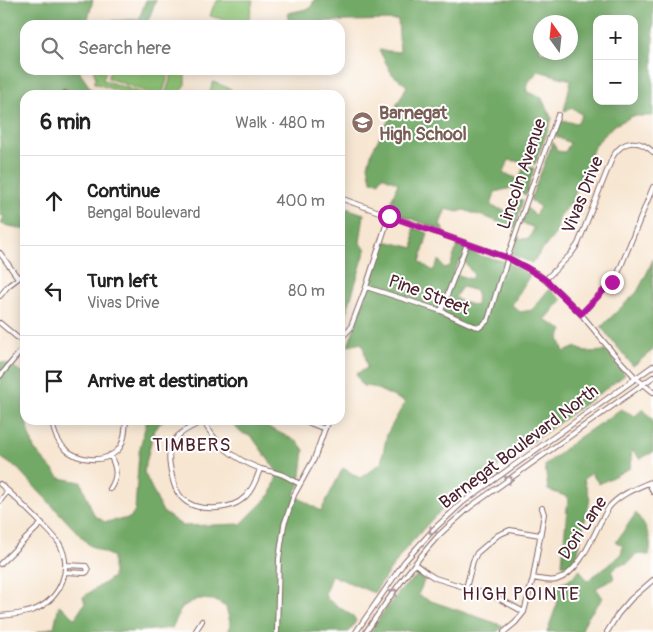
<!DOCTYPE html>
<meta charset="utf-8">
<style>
:root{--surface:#fff;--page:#f6f6f6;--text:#222;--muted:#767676;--line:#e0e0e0}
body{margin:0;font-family:Pangolin,sans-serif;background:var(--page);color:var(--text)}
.controls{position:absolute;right:15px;top:15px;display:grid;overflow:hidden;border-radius:10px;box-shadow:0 2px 12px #0003}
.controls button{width:45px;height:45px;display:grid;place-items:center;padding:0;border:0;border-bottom:1px solid var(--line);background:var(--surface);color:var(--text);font:25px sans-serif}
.compass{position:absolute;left:533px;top:15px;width:45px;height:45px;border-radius:50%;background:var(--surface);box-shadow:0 2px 12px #0003;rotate:345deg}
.stop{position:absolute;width:15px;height:15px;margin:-11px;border:4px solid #b5179e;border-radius:50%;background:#fff}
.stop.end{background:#b5179e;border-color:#fff;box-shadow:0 1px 5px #0008}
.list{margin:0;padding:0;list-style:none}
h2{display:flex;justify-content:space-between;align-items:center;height:65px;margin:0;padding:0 20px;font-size:21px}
h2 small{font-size:16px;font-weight:400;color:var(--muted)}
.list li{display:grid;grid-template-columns:32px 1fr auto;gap:15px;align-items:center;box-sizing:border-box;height:90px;padding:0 20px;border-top:1px solid var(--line)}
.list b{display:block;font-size:19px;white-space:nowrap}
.list p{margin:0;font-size:16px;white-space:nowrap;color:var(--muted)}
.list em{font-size:16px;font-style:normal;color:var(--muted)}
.icon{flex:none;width:28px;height:28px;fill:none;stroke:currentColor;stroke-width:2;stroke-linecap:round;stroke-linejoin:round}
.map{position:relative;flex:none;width:653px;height:632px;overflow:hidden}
.search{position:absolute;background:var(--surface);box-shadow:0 2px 12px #0003;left:20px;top:20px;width:325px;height:55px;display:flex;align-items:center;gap:12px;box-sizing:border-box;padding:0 18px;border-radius:15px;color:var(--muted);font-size:19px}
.panel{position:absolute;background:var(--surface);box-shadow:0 2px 12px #0003;left:20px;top:90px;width:325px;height:335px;border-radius:15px}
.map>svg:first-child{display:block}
.green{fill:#8ec375;stroke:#6c7150}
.forest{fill:#72a966;stroke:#5e6448;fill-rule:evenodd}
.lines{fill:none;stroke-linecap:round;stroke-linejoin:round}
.minor-casing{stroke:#876565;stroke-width:6}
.minor{stroke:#fff;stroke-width:4}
.oneway{stroke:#ae9aa0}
.route{stroke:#b5179e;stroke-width:6}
.labels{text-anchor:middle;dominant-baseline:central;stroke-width:4;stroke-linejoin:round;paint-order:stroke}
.education-label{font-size:18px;font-weight:bold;fill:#785e54;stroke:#fff;text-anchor:start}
.street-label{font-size:18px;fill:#4a1f2b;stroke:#fff}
.neighbourhood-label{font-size:19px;letter-spacing:1px;fill:#4a1f2b;stroke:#fff}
</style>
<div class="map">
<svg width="653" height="632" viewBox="0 0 653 632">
<rect width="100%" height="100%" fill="#fff"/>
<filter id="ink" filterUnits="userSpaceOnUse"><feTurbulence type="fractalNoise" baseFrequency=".02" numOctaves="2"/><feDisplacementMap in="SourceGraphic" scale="10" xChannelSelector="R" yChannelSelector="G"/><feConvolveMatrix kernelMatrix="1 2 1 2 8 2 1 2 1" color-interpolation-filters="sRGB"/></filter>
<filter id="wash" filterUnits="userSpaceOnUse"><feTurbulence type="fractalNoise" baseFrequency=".0096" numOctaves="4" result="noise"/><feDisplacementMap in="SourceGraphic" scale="20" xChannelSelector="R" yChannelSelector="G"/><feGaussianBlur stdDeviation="1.12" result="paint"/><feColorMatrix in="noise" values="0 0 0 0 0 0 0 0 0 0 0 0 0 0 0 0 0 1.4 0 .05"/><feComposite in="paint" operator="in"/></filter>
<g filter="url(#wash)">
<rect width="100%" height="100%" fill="#f7e6d1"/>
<path class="green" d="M218,0H253L248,23L243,25L210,16L213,7Z
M93,70H106L103,80L148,95H129L94,83L96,78Z
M110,70H170L162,95H155L108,78Z
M173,70H185V85L180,95H165Z
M213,82L231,89L229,95H209Z"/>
<path class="forest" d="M0,0H93L87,23L139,19L146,0H156L148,21L122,25H25V70H80V73L95,95H25V230L1,224L4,216L0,215Z
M314,0H653V116H633L613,126L595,145L578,184L573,201L560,216L556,233L532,263L512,255L517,238L529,239L534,228L522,223L527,208L535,215L540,207L530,200L553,142L557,151L565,152L570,143L555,136L561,121L577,123L582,115L573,108L564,111L571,80L538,71L527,84V92L541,97L552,119L535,164L509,160L503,173L519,179L524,166L534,168L526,195L511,188L495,192L491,206L506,211L514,199L523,200L515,229L486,217L478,215L464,210L458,212L446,209L440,224L444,231L395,213L388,209L398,183L382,176L379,182L371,181L368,165L372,151L407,86L392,74L379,50L400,52L398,20L305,22L288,19V13L311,8ZM597,19H634V101H597ZM540,22H570V52H540Z
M340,206L364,214L360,243L366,249L345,317L340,318Z
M413,228L428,233L420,262L433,271L439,260L444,268L450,266L458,244L480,256L504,261L530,275L512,305L520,312L532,310L549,289L562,300L545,320L563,330L559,338L564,352L576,347L585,352L607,351L625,375L474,484L435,516L403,552L374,593L331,575L325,594L327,599L354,617L356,621L349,632H229L230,622L226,607L214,600L198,599L182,607L172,628L131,632H37L54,627L59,605L75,618L85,603L83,597L113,577V557L89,545L18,469L0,457V362L9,364L23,373L25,387V401L22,409L34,449L60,478L81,482L94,515L105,522L130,518L135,510L139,452L147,420H164L154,430L144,472L163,512L183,526L241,524L271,494L278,473L252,437L240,432L229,420H248L252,425L256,421L298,442L304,450L300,484L294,495L321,511L343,468L360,478L381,463L387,434L405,402L373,387L363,386L356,374L367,368L365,354L362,343L348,346L385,241L414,248ZM460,260L465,263L474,275L470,279L453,273ZM462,287L477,291L476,306L460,301L455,297Z
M653,259V350L633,366L601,327L637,292L647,273Z
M621,409L635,416L643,409L653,420V452L640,459L632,450L630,468L599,484L591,473L584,479L590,499L577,556L568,566L562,564L568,497L548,490L545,465L577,439Z
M636,513C646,527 653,538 649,555L636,554L628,563L618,565L612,572L614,579L596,588L603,598L587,618L581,632H547L557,604L555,594L557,585L568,581L580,570L587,581L621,555L623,546L616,542Z
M419,575L424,581L418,595L431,601L504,626L497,632H414C408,629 405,631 399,632C390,632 379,632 370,632C382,614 400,586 419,575Z"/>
</g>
<g filter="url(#ink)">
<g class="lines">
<defs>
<path id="minor" d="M65,93L69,95
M340,198L508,258L538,274L562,295L581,314L613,353L636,378L653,392
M0,253L18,278
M545,280L571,254L578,244L613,156C623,140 639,138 653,152
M366,287L441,311L474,326L480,327L488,320L501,277L504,271L509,253L533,183L558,115
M0,296L8,286L25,273
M441,311L467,244
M581,314L617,276L653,187
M0,323L25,344
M344,335L350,329L366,287L389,216
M0,376L25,346
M52,420C53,430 57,441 64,448C78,461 104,464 118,450C125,442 125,430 126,420
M203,420C215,444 236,460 261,469C268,471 276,472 283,475C289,478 294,481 300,484
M302,420L325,429
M203,421C194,426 183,430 177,437C169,446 168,455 170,466C172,477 174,490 182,498C196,513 232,511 246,496C253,489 257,478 260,469
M649,483L653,492
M0,484L8,491C20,502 32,514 44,526C49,531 55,537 59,543C74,569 60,599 34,610C23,614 12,615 0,616
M110,489C118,477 117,468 110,455
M0,501L8,491
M0,564L42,523
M415,564L427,573L435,578L496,597L524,612
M65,572L85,573L87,572L88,570L86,566L65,565
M533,578C540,579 549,582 556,580C577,575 591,541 600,523C603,518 606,511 610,506C622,493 637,488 653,481
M466,588L473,561L477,553L498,535L510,530L540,535
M195,632L202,621
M277,632L279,559L284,525L294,495L314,459L328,420
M356,632L405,561L433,530L463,502L653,366
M366,632C388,599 411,566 438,536C448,526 459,517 470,507L653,377
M504,632L515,623L524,612L533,578L544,514L542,508
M607,632L618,614L631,599L653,580"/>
</defs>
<use href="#minor" class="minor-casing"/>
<use href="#minor" class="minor"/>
</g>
<defs><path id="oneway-chevron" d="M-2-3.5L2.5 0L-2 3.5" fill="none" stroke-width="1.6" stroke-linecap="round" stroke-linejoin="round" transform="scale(1.25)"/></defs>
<g class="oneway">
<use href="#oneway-chevron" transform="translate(509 479) rotate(-35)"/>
<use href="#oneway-chevron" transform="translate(432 531) rotate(134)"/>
<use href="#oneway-chevron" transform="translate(394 592) rotate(-54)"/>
</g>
</g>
<g class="lines" filter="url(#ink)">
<path class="route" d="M389,216L508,258L527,268L546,280L581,314L612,282"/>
</g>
<defs>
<symbol id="school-disc" viewBox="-11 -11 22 22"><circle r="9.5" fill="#8d6e63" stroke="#fff"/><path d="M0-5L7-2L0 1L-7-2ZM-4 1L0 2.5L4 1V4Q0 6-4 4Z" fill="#fff"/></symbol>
</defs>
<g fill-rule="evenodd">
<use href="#school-disc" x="350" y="110" width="25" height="25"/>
</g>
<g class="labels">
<g class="education-label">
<text x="379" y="113">Barnegat<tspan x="379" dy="21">High School</tspan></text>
</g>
<g class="street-label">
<text transform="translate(522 174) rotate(-71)">Lincoln Avenue</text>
<text transform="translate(583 195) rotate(-68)">Vivas Drive</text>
<text transform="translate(429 295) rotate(20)">Pine Street</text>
<text transform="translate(519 447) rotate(-37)">Barnegat Boulevard North</text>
<text transform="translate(583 528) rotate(-56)">Dori Lane</text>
</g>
<g class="neighbourhood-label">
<text x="192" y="445">TIMBERS</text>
<text x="521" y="594">HIGH POINTE</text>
</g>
</g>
</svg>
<div class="controls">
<button>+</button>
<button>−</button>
</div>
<svg class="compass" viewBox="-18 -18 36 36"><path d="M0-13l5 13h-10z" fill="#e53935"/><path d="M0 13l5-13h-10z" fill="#767676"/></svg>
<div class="stop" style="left:389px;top:216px"></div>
<div class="stop end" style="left:612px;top:282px"></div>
<div class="search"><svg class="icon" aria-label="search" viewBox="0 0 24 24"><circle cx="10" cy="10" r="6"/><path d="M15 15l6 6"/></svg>Search here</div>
<section class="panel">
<h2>6 min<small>Walk · 480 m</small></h2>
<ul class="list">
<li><svg class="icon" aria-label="ahead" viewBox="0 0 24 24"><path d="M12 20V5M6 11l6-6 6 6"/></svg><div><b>Continue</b><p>Bengal Boulevard</p></div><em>400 m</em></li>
<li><svg class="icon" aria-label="left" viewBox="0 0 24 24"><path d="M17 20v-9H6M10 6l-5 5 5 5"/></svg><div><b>Turn left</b><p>Vivas Drive</p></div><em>80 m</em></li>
<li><svg class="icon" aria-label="arrive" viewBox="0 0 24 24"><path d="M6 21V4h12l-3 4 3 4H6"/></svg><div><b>Arrive at destination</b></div></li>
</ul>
</section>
</div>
